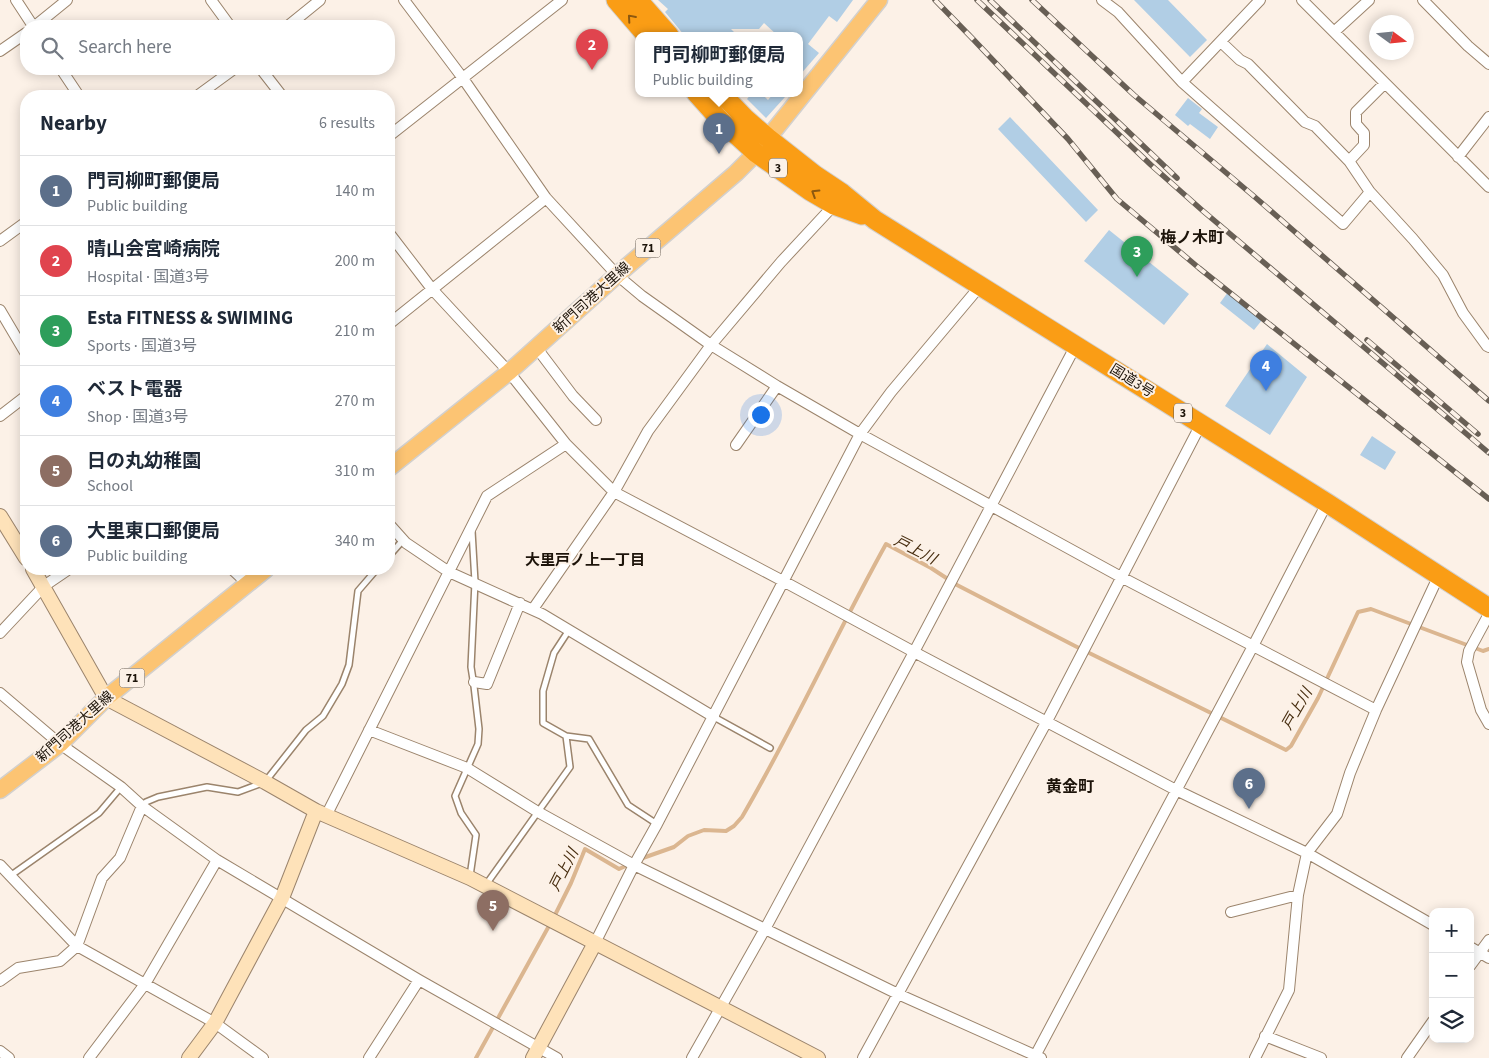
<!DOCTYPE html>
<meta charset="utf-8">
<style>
:root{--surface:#fff;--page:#f6f6f7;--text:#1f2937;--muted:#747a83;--line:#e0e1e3;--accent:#3781b5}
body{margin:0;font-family:"Source Sans 3","Noto Sans JP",sans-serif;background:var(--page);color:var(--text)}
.controls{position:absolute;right:15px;bottom:15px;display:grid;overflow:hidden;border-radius:10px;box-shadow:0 2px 12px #0003}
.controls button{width:45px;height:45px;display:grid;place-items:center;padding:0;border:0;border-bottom:1px solid var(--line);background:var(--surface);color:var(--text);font:25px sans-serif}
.compass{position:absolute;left:1369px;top:15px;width:45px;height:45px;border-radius:50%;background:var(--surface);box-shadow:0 2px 12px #0003;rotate:105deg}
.you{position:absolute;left:760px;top:414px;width:18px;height:18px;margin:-12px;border:4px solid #fff;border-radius:50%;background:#1a73e8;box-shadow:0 0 0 8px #1a73e833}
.badge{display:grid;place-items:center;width:32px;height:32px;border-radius:50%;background:var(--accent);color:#fff;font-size:16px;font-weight:700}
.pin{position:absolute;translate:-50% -41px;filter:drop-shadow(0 1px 2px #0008)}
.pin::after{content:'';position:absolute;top:26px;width:18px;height:15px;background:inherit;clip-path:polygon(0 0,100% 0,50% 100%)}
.popup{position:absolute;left:635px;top:32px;width:168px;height:65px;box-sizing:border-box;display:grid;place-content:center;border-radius:10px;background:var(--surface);filter:drop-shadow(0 1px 4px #0005);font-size:16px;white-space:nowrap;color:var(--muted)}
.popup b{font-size:19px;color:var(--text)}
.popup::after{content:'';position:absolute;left:50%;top:100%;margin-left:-10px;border:10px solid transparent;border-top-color:var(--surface)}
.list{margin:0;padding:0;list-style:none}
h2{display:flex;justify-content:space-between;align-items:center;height:65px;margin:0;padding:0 20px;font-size:21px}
h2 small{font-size:16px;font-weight:400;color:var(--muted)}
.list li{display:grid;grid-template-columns:32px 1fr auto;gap:15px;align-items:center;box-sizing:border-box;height:70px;padding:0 20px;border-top:1px solid var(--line)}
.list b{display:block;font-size:19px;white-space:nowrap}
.list p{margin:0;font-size:16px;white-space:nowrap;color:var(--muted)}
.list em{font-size:16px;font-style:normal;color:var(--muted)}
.icon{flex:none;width:28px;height:28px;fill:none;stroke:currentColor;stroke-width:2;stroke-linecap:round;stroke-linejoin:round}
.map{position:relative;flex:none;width:1489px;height:1058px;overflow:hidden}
.search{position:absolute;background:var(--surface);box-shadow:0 2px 12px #0003;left:20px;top:20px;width:375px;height:55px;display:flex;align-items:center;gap:12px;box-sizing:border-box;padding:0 18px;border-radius:20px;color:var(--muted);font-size:19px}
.panel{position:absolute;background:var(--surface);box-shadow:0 2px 12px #0003;left:20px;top:90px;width:375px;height:485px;border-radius:20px}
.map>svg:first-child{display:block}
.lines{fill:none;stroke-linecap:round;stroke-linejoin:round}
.stream{stroke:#dbb690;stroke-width:4}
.building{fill:#b1cee5}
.lane-casing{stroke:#9b846c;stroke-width:8}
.street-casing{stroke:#9b846c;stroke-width:12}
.secondary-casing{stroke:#9b846c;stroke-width:16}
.primary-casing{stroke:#d2d0ce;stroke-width:19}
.highway-casing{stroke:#d2d0ce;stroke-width:21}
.lane{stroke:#fff;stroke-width:5}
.street{stroke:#fff;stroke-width:10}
.secondary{stroke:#fee2b9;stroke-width:14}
.primary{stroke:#fcc473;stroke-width:16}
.highway{stroke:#fa9d15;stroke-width:19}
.rail-casing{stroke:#685f55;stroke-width:5.5}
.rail{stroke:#fcf1e7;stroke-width:4;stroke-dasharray:11;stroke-linecap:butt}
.oneway{stroke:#8c5810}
.labels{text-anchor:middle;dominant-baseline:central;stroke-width:4;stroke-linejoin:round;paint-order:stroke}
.shield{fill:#fcf1e7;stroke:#60564c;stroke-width:1}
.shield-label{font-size:12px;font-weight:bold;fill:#1d140a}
.street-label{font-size:14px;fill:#1d140a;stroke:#fcf1e7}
.water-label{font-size:15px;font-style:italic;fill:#472d0f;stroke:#fcf1e7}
.neighbourhood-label{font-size:15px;font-weight:bold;fill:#1d140a;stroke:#fcf1e7}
.quarter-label{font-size:16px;font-weight:bold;fill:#1d140a;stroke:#fcf1e7}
</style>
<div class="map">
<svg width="1489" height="1058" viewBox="0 0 1489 1058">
<rect width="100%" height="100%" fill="#fcf1e7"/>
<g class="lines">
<path class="stream" d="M640,859L674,847L688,836L704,830L726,831L734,826L742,817C794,728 836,634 886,544L931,568L957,585L1075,646L1286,750L1291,746L1318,698L1358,612L1371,609L1483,651L1489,649
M476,1058L555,915L571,883L585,849L619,869L630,864"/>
</g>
<path class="building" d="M658,0H853L837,22L829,16L808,44L819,53L799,76V35H777L764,23L759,29H731L737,35H684L665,12L668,9Z
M1134,0H1168L1207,40L1190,57Z
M752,93H761L768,100L774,93H781L785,97L766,118L747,99Z
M1188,98L1202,109L1199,113L1218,127L1210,139L1190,124L1188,126L1175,115Z
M1010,117L1098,210L1086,222L998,129Z
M1109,230L1189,294L1164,325L1084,261Z
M1228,292L1262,320L1254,330L1220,303Z
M1267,344L1307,377L1270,435L1225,406Z
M1372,436L1396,452L1385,470L1360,455Z"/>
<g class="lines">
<defs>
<path id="lane" d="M389,556L403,540
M714,717L770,748
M566,736L589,739L628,805L657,824
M142,806L146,802L158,797L207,787L238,792L265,782L306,730L323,716L342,684L349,665L358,591L377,569
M10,876L99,813L121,787
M470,876L476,835L461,813L455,796L478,744L479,729L474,686L471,667L475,582L472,531
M485,886L570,767L566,736L543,723V691L554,653L569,630"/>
<path id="street" d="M16,0L33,26
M211,0L230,26
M404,0L462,77L546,198L617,275L642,296L711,345L777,386L860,434L1121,577L1376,710
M1102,0L1118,12L1182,82L1343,224L1370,192
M1302,0L1489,187
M1423,0L1468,46L1489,64
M35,26L67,0
M288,26L320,0
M1334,32L1369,0
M1221,42L1240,60L1248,64L1305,122L1315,126L1349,161L1370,192L1413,239L1443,275L1463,313L1487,346L1489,347
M0,51L26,33
M61,69L79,96
M261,69L282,96
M1182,82L1260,0
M197,96L234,69
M389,136L562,0
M1458,157L1489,117
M1349,161L1364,145V133L1356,124V112L1385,83
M389,233L432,289L509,372L566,444L614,492L783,581L914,652L1176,790L1307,853L1433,925
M0,241L26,222
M0,310L26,354
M389,324L546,198
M536,347L573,396L596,420
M0,416L26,396
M736,445L777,386
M389,524L406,543L449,572L542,614L714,717
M232,569L248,584
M533,609L614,492L648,431L711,345L781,262L834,205
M1489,614L1469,651L1467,662L1481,710L1489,724
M0,633L44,586L69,569
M474,682L487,684L520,603
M0,693L60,744L121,787L142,806L217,860L419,980L557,1058
M369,730L467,768L538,812L634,865L898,994L1041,1058
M326,816L487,496L566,444
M0,865L77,946L215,1023L263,1058
M1231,912L1298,895
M595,943L634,865L657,824L860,434L891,392L981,285
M1470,947L1489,958
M1470,966L1489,940
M0,981L18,968L60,961L77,946L102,878L120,858L142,806
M1265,1036L1321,1058
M0,1051L9,1058
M89,1058L145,984L217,860
M369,1058L419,980
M692,1058L765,929L914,652L1076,345
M863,1058L1047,721L1201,424
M1034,1058L1253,646L1327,503
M1255,1058L1289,990L1298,895L1307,853L1337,814L1350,773L1376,710L1439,575
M1407,1058L1433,1021"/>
<path id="secondary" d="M0,516L26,558
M33,569L106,698L265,782L316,811L470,878L818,1058
M189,1058L215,1023L282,898L316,811
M533,1058L595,943"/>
<path id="primary" d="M389,468L509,372L617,275L736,173L756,153L879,0
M0,790L60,744L106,698L266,569"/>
<path id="highway" d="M616,0L646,35
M638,0L669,35
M696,93L722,122L756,153L810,191L834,205L862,215
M721,93L746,119L768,138L815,175L842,193L875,220L1327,503L1489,608"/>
</defs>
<use href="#lane" class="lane-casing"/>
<use href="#street" class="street-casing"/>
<use href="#secondary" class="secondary-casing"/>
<use href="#primary" class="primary-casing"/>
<use href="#highway" class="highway-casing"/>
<use href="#lane" class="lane"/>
<use href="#street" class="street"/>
<use href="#secondary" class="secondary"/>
<use href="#primary" class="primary"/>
<use href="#highway" class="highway"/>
<defs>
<path id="rail" d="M935,0L971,37L1068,139L1117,199L1199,268L1489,499
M977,0L1151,165L1203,211L1489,453
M990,0L1177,178
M1032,0L1134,95L1256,198L1489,401
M1367,340L1478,434"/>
</defs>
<use href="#rail" class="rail-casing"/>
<use href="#rail" class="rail"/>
</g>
<defs><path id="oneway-chevron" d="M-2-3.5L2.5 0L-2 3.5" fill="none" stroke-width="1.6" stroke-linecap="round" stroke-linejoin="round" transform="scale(1.25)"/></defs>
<g class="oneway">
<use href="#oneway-chevron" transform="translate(631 18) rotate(-131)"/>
<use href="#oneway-chevron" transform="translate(815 193) rotate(-148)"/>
</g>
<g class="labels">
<g class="shield">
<rect x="769" y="158.5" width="18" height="19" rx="4"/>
<rect x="635.5" y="238.5" width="25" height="19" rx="4"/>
<rect x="1174" y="403.5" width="18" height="19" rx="4"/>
<rect x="119.5" y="668.5" width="25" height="19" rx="4"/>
</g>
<g class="shield-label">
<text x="778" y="168">3</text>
<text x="648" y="248">71</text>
<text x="1183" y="413">3</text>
<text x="132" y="678">71</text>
</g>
<g class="street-label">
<text transform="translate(592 298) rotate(-42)">新門司港大里線</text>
<text transform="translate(1132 381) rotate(32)">国道3号</text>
<text transform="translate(75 727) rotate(-42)">新門司港大里線</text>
</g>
<g class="water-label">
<text transform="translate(915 550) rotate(27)">戸上川</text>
<text transform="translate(1297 709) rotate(-60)">戸上川</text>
<text transform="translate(564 870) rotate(-63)">戸上川</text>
</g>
<g class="neighbourhood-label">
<text x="585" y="560">大里戸ノ上一丁目</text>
</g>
<g class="quarter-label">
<text x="1192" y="238">梅ノ木町</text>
<text x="1070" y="787">黄金町</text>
</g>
</g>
</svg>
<div class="controls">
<button>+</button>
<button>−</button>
<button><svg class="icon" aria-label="layers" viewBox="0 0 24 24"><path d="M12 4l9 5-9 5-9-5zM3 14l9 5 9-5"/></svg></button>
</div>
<svg class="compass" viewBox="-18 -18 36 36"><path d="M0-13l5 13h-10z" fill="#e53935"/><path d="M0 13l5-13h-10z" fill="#747a83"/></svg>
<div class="you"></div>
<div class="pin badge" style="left:719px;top:154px;background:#5c6f8a">1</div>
<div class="popup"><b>門司柳町郵便局</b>Public building</div>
<div class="pin badge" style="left:592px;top:70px;background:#e0444e">2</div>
<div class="pin badge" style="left:1137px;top:277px;background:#2e9e5b">3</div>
<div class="pin badge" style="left:1266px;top:391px;background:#3f7fe0">4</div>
<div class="pin badge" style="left:493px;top:931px;background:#8d6e63">5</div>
<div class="pin badge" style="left:1249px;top:809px;background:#5c6f8a">6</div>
<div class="search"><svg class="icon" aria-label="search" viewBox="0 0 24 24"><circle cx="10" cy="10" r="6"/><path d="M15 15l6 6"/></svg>Search here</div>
<section class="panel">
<h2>Nearby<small>6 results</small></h2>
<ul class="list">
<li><span class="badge" style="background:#5c6f8a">1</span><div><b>門司柳町郵便局</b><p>Public building</p></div><em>140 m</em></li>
<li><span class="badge" style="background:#e0444e">2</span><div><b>晴山会宮崎病院</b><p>Hospital · 国道3号</p></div><em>200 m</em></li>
<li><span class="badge" style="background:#2e9e5b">3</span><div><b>Esta FITNESS &amp; SWIMING</b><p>Sports · 国道3号</p></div><em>210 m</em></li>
<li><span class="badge" style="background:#3f7fe0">4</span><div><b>ベスト電器</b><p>Shop · 国道3号</p></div><em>270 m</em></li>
<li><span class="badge" style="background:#8d6e63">5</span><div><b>日の丸幼稚園</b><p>School</p></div><em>310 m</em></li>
<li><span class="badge" style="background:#5c6f8a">6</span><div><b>大里東口郵便局</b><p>Public building</p></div><em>340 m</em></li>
</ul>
</section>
</div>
